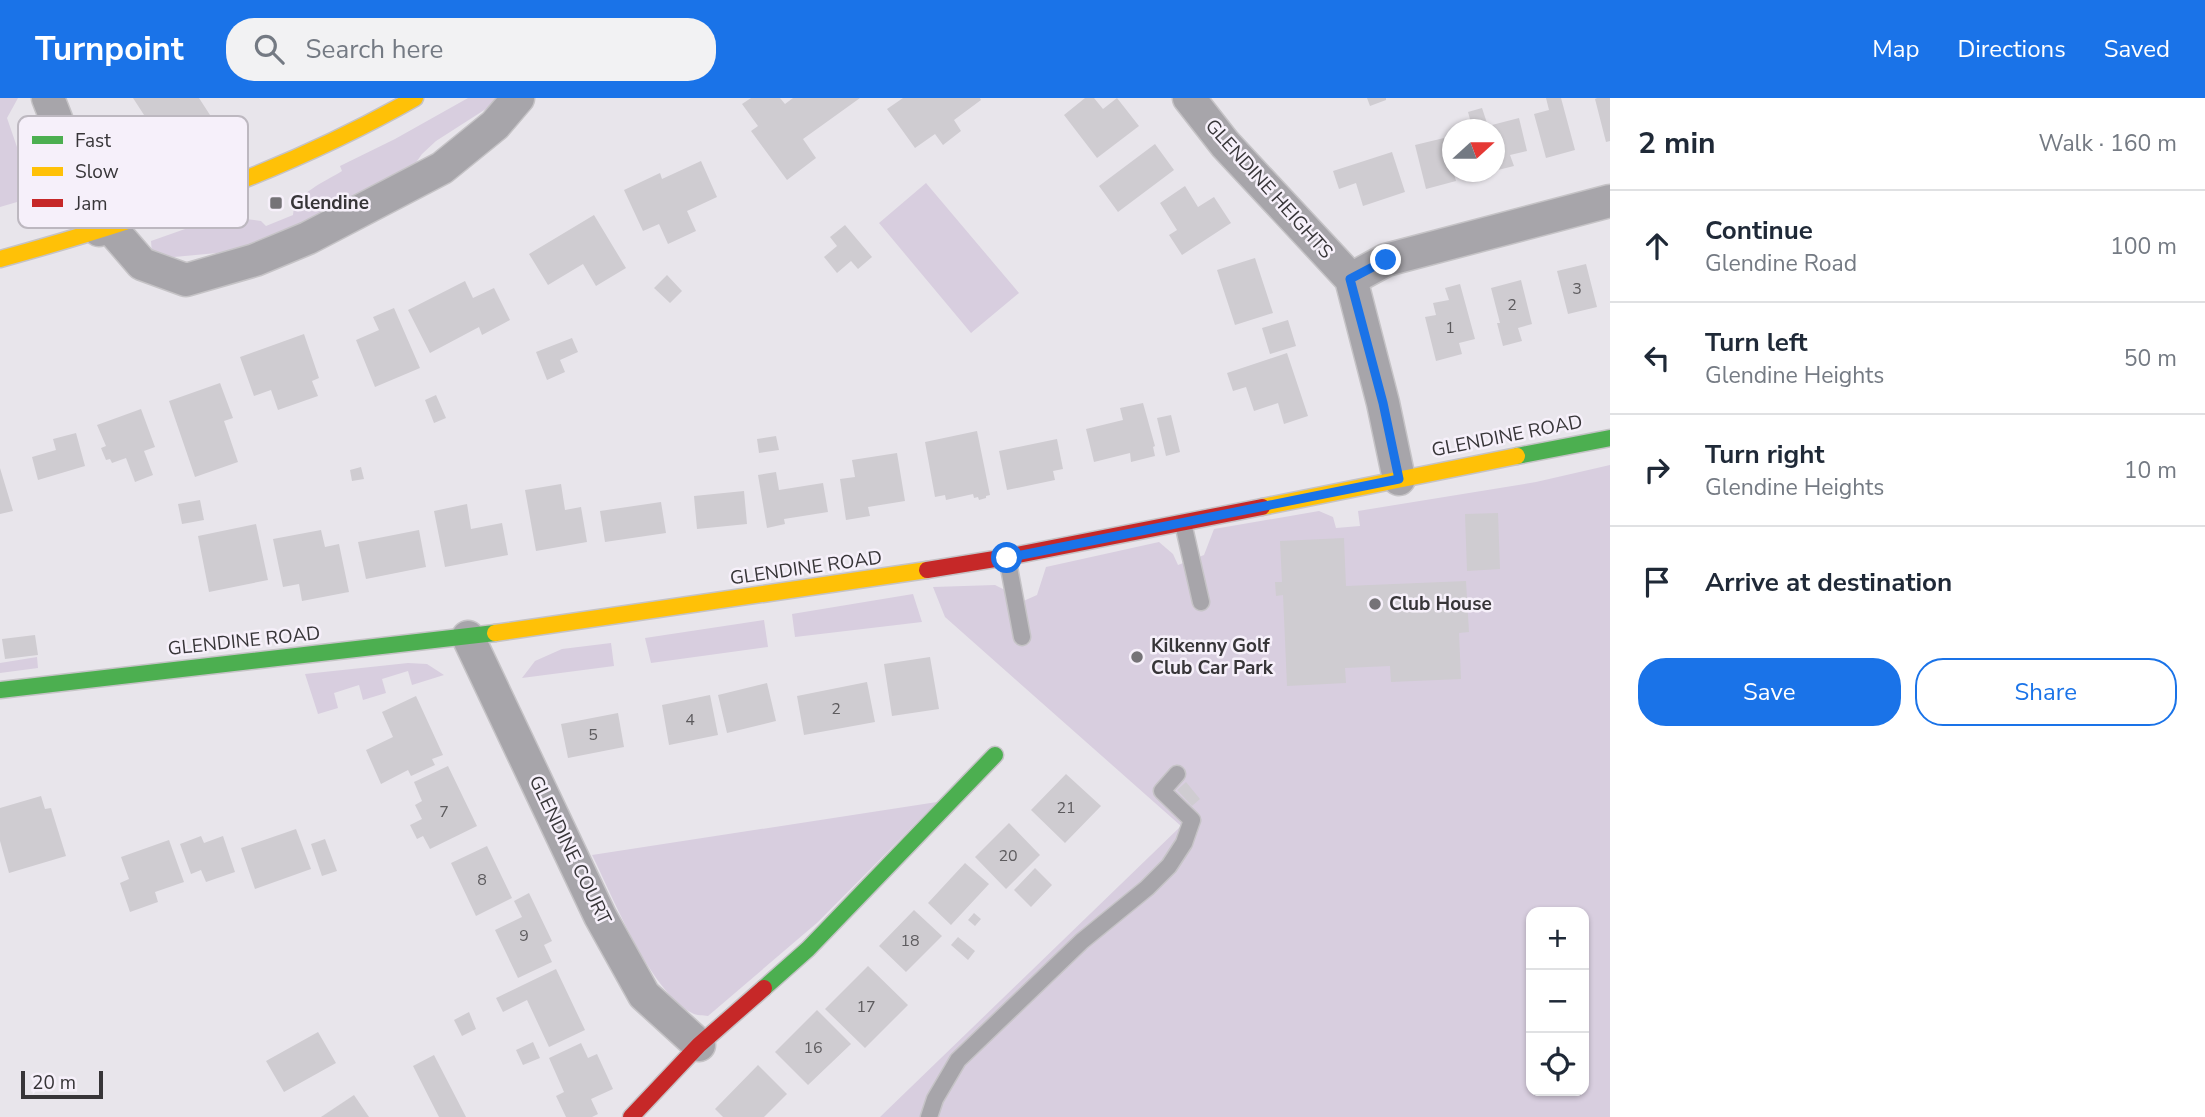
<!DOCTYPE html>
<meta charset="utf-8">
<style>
:root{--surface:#fff;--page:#f2f2f3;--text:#1f2937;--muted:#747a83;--line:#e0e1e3;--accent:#1a73e8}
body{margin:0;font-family:"Nunito Sans",sans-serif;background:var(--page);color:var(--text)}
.controls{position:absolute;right:21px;bottom:21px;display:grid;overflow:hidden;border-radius:14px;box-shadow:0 2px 5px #0004}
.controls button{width:63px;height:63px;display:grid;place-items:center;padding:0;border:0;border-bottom:2px solid var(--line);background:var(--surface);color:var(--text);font:35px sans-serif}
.compass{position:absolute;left:1442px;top:21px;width:63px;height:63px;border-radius:50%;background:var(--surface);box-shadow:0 2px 5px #0004;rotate:69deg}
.scale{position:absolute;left:21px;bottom:18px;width:82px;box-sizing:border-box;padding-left:7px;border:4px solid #373538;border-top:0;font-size:19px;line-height:24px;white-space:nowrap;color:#373538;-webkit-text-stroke:5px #f6f0fa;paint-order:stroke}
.stop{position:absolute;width:21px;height:21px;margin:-16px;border:5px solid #1a73e8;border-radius:50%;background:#fff}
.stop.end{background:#1a73e8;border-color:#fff;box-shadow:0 2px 7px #0008}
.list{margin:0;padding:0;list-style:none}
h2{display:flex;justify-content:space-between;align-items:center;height:91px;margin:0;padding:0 28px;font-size:30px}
h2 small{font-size:23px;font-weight:400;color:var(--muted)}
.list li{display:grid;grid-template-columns:46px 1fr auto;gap:21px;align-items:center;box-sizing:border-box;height:112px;padding:0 28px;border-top:2px solid var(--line)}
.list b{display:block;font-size:26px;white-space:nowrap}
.list p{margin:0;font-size:23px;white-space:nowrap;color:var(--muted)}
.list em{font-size:23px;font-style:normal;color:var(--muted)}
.actions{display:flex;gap:14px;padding:21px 28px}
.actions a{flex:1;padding:16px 0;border:2px solid var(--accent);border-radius:28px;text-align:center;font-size:24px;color:var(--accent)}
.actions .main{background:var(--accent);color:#fff}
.icon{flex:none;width:38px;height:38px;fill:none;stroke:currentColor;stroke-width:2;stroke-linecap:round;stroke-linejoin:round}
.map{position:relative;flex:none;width:1610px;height:1019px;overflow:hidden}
header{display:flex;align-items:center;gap:42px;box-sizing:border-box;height:98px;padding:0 35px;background:var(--accent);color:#fff}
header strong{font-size:33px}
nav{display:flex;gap:38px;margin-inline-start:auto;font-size:24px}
.search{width:490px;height:63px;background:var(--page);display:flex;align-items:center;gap:18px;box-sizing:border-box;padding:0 24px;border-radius:28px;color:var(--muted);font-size:26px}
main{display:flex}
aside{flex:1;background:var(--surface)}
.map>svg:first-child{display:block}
.green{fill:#d8cedf;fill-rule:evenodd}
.building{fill:#cfccd1}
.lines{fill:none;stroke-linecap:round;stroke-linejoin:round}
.lane-casing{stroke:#c5c3c6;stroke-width:19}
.street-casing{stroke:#c5c3c6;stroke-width:35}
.fast-casing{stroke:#c5c3c6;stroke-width:19}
.slow-casing{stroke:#c5c3c6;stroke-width:19}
.jam-casing{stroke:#c5c3c6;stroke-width:19}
.lane{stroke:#a7a5aa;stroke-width:16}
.street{stroke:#a7a5aa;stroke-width:32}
.fast{stroke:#4caf50;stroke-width:16}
.slow{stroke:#ffc107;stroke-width:16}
.jam{stroke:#c62828;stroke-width:16}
.route{stroke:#1a73e8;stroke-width:9}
.poi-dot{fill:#757377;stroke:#f6f0fa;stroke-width:2.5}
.labels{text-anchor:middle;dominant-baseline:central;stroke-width:5;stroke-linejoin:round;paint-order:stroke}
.number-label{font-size:16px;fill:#5d5b5e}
.street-label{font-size:19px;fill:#373538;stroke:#f6f0fa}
.poi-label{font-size:19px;font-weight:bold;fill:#373538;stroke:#f6f0fa;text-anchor:start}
.key{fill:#f6f0fa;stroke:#bdb8c0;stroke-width:2}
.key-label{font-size:19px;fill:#373538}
</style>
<header>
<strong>Turnpoint</strong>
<div class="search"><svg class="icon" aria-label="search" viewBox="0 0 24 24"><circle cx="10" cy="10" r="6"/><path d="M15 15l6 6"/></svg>Search here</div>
<nav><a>Map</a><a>Directions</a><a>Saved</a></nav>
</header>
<main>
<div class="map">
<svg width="1610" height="1019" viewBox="0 0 1610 1019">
<rect width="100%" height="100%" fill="#e8e5eb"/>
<path class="green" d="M0,0H18L7,20L18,52L29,55L39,81L34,99L0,109Z
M468,0H503L436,43L422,56L410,73L310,127L228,154L174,159L152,155L151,143L222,118L261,123L266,128L293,117C294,96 326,83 342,73L340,68L395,41Z
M926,85L1019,195L971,235L879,125Z
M1610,367V1019H880L1181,728L945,519L933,489L995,487L1007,493L1019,505L1037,497L1046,469L1159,444L1173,456L1178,467L1204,457L1214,431L1319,413L1333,419L1336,430L1360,428L1358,413L1536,384ZM1531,814H1584V993H1531Z
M913,496L922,524L795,539L792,516Z
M764,522L768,549L651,565L645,540Z
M611,545L614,568L522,580L535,563L562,551Z
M37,559L38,570L0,575V565Z
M408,565L427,566L444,577L412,587L408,573L382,581L386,595L363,602L359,587L334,595L338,610L318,616L305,576Z
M937,704L818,824L708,918C703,917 697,918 692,915C649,892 614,801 592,757Z"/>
<path class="building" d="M133,0H199L210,17L174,40L162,21L154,26L149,18L146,20Z
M751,0H780L785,6L793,0H860L803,41L816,60L787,82L751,33L758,28L742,6Z
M903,0H980L981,2L954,22L961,33L943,47L935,36L915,50L887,11Z
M1085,0H1094L1103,11L1117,0L1139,28L1097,60L1064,17Z
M1367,0H1386V2L1370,8Z
M1546,0H1561L1575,52L1546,60L1534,16L1549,12Z
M1597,0H1610V43L1606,44L1595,1Z
M1482,10L1488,28L1519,20L1527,53L1510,57L1514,68L1494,73V32H1473L1468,14Z
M1444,40L1456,83L1426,91L1415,47Z
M1155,46L1174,72L1118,114L1099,88Z
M1392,54L1405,94L1363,108L1356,85L1339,91L1333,73Z
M701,63L717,99L687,113L696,133L668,146L659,126L643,133L624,92L660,75L662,81Z
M1185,88L1198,109L1214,99L1231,125L1182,157L1169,137L1177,132L1160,105Z
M594,117L626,170L596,188L583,166L548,187L529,156Z
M845,127L872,159L858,171L851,163L837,175L824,159L837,148L830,139Z
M1255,160L1273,215L1235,227L1217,172Z
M1586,166L1597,209L1568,216L1557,173Z
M667,177L682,193L670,205L654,190Z
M1521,182L1532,226L1518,230L1522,243L1503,248L1497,225H1500L1491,190Z
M465,183L473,200L494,190L510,222L482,237L479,229L430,255L408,212Z
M1460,186L1475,241L1459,245L1462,256L1436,263L1425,219L1436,217L1433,205L1449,202L1445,190Z
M394,210L420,270L375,289L356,242L379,232L373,219Z
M1288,222L1296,248L1270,256L1262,230Z
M304,236L319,280L312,283L318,298L278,312L271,292L254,298L240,259Z
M572,240L578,254L560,262L565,274L547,282L536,254Z
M1287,255L1308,318L1284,326L1278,305L1254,313L1246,289L1233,293L1227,275Z
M220,285L233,320L224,323L238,364L195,379L169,303Z
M436,297L446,320L434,325L425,302Z
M1143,305L1155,348L1153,349L1155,358L1131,364L1130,355L1094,364L1086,331L1123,322L1120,310Z
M141,311L155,349L144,353L153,377L135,384L126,360L112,365L110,361L106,362L101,350L106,348L97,327Z
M1171,317L1180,354L1166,358L1157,320Z
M977,333L990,397L986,398V400L979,402L978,399L974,400L973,396L946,402L945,397L935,399L925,344Z
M76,335L85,368L38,382L32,359L56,352L53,341Z
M776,338L779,352L759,355L757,341Z
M1057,341L1063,371L1053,373L1055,382L1007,392L999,353Z
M897,355L905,403L868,409L870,418L846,422L840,381L855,379L852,362Z
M361,369L364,381L352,383L350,372Z
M0,370L13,413L0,416Z
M776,374L779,392L823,385L828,414L784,421L785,426L767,430L758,377Z
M561,386L565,412L581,409L587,444L536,453L525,392Z
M744,393L747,426L697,431L694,398Z
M200,402L204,422L182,426L178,406Z
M661,404L666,435L605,444L600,413Z
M467,406L471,431L502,425L508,457L445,469L434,413Z
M1498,415L1500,471L1467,473L1465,416Z
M256,426L268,482L209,494L198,438Z
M321,432L325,449L339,446L349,494L302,503L299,486L283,489L273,441Z
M419,432L426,469L366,481L358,444Z
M1344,440L1346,488L1466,483L1469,534L1459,535L1461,581L1391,584L1390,568L1345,570L1346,585L1287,588L1283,497L1276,498L1275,484H1282L1280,443Z
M35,537L38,557L5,561L2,541Z
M930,559L939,611L892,618L884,566Z
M867,584L875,624L804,637L797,598Z
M767,585L776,623L727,635L718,597Z
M710,597L718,637L669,647L662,607Z
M416,598L443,657L432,661L435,667L411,678L408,672L381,686L366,652L393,639L382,614Z
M618,615L624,649L568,660L561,626Z
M448,668L477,728L430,751L423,738L417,741L410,727L422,721L415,707L422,703L414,684Z
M1066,676L1101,708L1065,745L1031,712Z
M1186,684L1200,701L1192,708L1177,692Z
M41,698L45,711L51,710L66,758L9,775L0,743V710Z
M1009,725L1040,757L1006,791L975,759Z
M296,731L311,771L255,791L241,750Z
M201,738L204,745L223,738L235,774L206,784L201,772L191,776L180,746Z
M325,741L337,773L322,778L311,746Z
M169,742L184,784L155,794L158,804L130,814L120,785L129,781L121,759Z
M487,748L512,800L476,818L451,765Z
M965,765L989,786L951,827L928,805Z
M1035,770L1052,787L1031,809L1014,792Z
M529,795L552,843L544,847L552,864L518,880L495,832L522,819L514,803Z
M914,812L942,838L906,874L879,848Z
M974,815L981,821L975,828L968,822Z
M958,839L975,853L968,862L951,847Z
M868,868L908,907L865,950L825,911Z
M556,871L585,932L549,949L527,902L503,914L496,900Z
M817,912L851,946L808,987L775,954Z
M469,914L476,931L462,938L454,922Z
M318,934L336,965L284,994L266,963Z
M533,944L540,960L523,967L516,952Z
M581,945L588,960L597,956L613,991L591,1001L598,1016L592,1019H566L556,998L564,994L549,960Z
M434,957L466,1019H439L413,968Z
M758,967L787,996L764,1019H723L715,1011Z
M354,997L369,1019H321Z"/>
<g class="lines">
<defs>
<path id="lane" d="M1183,425L1201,504
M1007,459L1022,539
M929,1019L935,1001L958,962L1082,843L1147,790L1169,768L1184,745L1192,722L1162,693L1177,676"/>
<path id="street" d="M48,0L99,132
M1189,0L1225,46L1351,181L1383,305L1399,381
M110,129L142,166L186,182L255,162L308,140L442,70L495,27L518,0
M1351,181L1386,162L1610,103
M468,539L600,818L644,897L699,947"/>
<path id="fast" d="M1517,358L1610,340
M0,592L495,535
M764,890L808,851L995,657"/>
<path id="slow" d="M0,161C146,121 283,75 415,0
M1262,409L1517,358
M495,535L927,472"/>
<path id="jam" d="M927,472L1007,459L1262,409
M631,1019L699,947L764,890"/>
</defs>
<use href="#lane" class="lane-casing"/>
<use href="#street" class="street-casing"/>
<use href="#fast" class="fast-casing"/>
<use href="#slow" class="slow-casing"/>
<use href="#jam" class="jam-casing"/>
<use href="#lane" class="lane"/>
<use href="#street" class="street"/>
<use href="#fast" class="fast"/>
<use href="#slow" class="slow"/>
<use href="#jam" class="jam"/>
</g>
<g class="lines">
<path class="route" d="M1007,460L1399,381L1383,305L1350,181L1386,162"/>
</g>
<g class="poi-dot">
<rect x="269" y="98" width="14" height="14" rx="3.5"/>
<circle cx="1375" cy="506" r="7"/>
<circle cx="1137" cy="559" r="7"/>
</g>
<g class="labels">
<g class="number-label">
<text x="1577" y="191">3</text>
<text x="1512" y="207">2</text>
<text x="1450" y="230">1</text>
<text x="836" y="611">2</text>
<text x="690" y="622">4</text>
<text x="593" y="637">5</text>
<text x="1066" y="710">21</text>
<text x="444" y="714">7</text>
<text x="1008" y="758">20</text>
<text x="482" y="782">8</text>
<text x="524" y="838">9</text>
<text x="910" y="843">18</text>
<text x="866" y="909">17</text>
<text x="813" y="950">16</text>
</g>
<g class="street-label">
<text transform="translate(1269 91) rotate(48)">GLENDINE HEIGHTS</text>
<text transform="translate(1507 338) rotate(-11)">GLENDINE ROAD</text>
<text transform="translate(806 470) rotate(-8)">GLENDINE ROAD</text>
<text transform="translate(244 543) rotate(-6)">GLENDINE ROAD</text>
<text transform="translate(570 752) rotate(64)">GLENDINE COURT</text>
</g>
<g class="poi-label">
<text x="290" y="105">Glendine</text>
<text x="1389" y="506">Club House</text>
<text x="1151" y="548">Kilkenny Golf<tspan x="1151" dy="22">Club Car Park</tspan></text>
</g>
</g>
<rect x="18" y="18" width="230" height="112" rx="10" class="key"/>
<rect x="32" y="38" width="31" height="8" fill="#4caf50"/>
<rect x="32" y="69" width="31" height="9" fill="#ffc107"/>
<rect x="32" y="101" width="31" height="8" fill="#c62828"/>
<g class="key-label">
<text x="75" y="49">Fast</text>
<text x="75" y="80">Slow</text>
<text x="75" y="112">Jam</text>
</g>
</svg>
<div class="controls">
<button>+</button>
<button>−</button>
<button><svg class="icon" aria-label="locate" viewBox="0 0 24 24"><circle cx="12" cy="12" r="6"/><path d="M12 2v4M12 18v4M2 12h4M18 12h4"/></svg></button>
</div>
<svg class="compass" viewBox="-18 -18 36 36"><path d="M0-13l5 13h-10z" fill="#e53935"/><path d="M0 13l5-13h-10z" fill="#747a83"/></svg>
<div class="scale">20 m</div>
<div class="stop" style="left:1007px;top:460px"></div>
<div class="stop end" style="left:1386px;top:162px"></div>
</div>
<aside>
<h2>2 min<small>Walk · 160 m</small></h2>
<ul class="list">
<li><svg class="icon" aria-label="ahead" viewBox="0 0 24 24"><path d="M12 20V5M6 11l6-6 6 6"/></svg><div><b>Continue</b><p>Glendine Road</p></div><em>100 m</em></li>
<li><svg class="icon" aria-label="left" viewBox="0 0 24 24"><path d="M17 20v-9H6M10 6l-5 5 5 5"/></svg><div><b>Turn left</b><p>Glendine Heights</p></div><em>50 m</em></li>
<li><svg class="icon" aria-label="right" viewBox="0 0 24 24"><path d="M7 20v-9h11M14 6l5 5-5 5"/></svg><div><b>Turn right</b><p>Glendine Heights</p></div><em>10 m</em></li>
<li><svg class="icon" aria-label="arrive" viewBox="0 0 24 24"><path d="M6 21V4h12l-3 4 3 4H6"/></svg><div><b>Arrive at destination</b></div></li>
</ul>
<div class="actions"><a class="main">Save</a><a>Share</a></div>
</aside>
</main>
